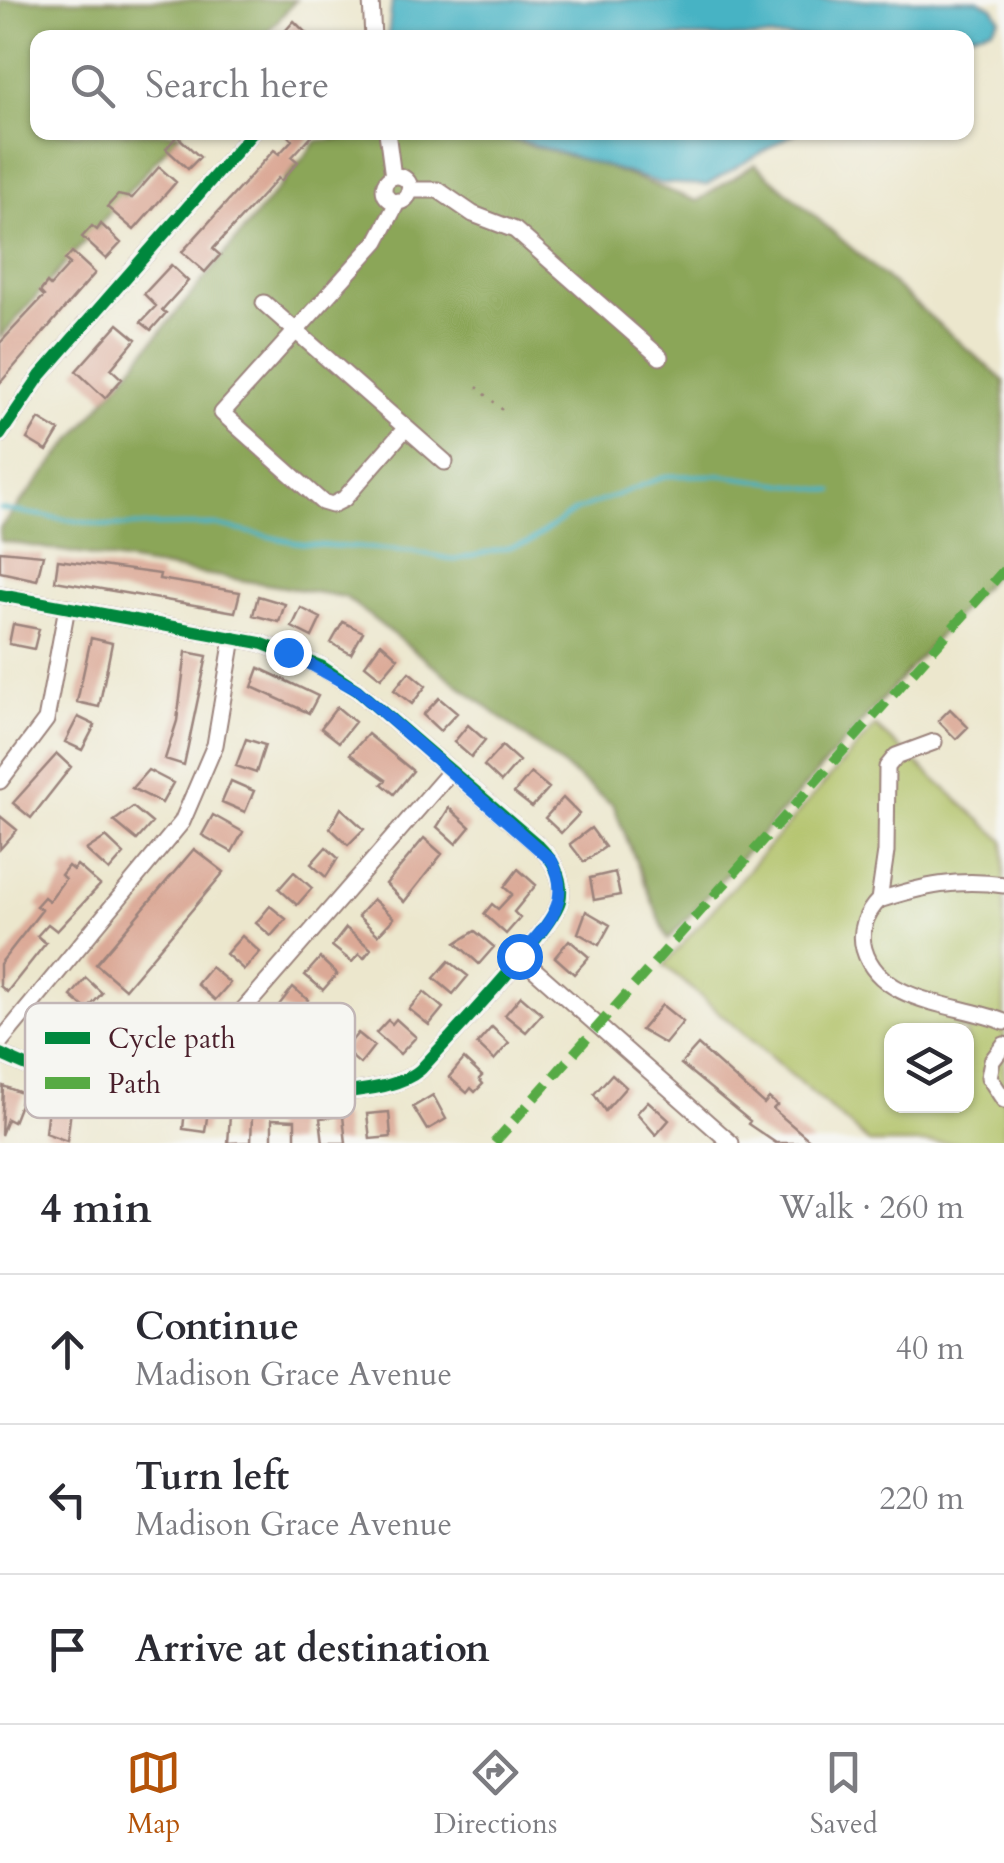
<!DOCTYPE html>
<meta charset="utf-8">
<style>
:root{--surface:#fff;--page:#f7f7f7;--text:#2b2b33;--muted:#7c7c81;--line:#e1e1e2;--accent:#b45309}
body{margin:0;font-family:Cardo,serif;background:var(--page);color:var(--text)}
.controls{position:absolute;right:30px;bottom:30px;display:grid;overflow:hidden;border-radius:20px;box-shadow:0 2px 8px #0004}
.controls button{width:90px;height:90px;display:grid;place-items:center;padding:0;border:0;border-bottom:2px solid var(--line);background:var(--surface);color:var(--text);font:50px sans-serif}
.stop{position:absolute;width:30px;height:30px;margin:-22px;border:8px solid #1a73e8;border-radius:50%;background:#fff}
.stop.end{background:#1a73e8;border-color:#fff;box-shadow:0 2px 10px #0008}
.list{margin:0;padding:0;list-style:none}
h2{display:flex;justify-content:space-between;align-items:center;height:130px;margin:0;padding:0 40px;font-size:42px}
h2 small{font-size:32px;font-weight:400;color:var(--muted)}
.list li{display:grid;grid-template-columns:65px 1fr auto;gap:30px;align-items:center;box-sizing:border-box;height:150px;padding:0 40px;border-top:2px solid var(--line)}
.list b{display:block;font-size:38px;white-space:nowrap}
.list p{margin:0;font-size:32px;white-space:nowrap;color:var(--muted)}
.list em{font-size:32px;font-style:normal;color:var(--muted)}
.icon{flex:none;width:55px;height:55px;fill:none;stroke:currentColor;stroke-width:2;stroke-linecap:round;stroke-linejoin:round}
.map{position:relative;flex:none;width:1004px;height:1143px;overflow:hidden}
.search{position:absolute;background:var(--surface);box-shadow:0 2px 8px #0004;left:30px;right:30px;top:30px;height:110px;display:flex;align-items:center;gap:25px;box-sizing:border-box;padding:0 35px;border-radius:20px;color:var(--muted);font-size:38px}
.sheet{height:580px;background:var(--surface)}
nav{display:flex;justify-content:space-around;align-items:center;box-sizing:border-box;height:140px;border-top:2px solid var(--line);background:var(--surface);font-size:28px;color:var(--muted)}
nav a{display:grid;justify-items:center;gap:5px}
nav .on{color:var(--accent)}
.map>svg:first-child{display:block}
.green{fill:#afc063;stroke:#7c7047;stroke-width:2.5;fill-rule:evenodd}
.forest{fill:#8ba659;stroke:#6a6242;stroke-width:2.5}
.water{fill:#47b3c4;stroke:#486978;stroke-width:2.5}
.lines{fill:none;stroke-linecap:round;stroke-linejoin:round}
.stream{stroke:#47b3c4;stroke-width:4}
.building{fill:#dba996}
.minor-casing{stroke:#9b837c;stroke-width:19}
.path{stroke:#9b837c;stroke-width:2.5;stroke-dasharray:2.5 8;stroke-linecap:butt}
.minor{stroke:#fff;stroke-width:15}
.quiet{stroke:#57aa44;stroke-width:10;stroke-dasharray:20 10;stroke-linecap:butt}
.cycleway-casing{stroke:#f6f6f2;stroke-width:19}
.cycleway{stroke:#00873e;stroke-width:12}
.route{stroke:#1a73e8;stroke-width:12}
.key{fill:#f6f6f2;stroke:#c2b6b6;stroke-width:2.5}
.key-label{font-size:28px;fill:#4a1f2b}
</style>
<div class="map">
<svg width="1004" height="1143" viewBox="0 0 1004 1143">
<rect width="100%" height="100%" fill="#f6f6f2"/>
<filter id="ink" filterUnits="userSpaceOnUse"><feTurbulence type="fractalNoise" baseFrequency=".01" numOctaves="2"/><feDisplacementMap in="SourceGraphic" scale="20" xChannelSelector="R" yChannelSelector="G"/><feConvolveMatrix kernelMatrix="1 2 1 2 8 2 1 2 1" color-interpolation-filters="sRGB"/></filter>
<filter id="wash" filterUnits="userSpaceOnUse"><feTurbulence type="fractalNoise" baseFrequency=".0048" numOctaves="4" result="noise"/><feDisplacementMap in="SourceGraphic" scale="40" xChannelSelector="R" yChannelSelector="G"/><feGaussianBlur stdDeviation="2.25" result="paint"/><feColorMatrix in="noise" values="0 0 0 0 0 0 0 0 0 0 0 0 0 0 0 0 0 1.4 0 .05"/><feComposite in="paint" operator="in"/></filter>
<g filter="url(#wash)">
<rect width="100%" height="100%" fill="#ece7cd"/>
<path class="green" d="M875,726L1004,841V1143H870L664,965ZM892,1030H966V1106H892Z"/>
<path class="forest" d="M0,0H296L263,37L38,38V132L180,133L0,338Z
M394,132L486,133L598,164L697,201L755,164L1004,381V563L668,940L613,805L345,597L0,541V528L317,141Z"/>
<path class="water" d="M392,0H978L993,7L1000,18L993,28L954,38L388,37Z
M419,133H795L706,185L660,183L518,140Z"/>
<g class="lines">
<path class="stream" d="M0,509L109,526L215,525L303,544L412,551L455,560L528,543L575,511L666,476L719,475L833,491"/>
</g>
<g id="blocks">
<path class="building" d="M294,21L311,38H279Z
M284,132H315L292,157L298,162L281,181L278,178L213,249L220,255L205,272L182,252L274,150L279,154L292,140Z
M177,136L200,157L188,169L166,149Z
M159,167L176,182L134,230L107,207L118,195L132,198Z
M101,224L121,243L106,259L82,237L92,226L97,230Z
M72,252L95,273L0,383V343L44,296L40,292L47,283L50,286L70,264L65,260Z
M171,265L188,281L162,310L166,313L151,330L141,322L156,306L144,294Z
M118,324L136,339L111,369L122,379L105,398L76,371Z
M39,419L59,431L47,451L27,439Z
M0,551L43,555L37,580L0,572Z
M58,560L160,574L159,579L240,592L235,612L55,581Z
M258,596L285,604L279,622L253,615Z
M301,608L321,618L312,637L292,627Z
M343,622L363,632L351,654L331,643Z
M13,624L39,629L34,649L9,644Z
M91,638L112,643L99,707L77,702Z
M381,643L398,658L381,678L365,665Z
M186,652L207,656L184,765L165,759L177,721Z
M259,668L318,696L309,713L252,687Z
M409,672L426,686L412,704L394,690Z
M439,698L457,713L440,731L423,715Z
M337,707L355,722L339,742L321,728Z
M950,709L968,727L956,739L938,721Z
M78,717L95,725L82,750L65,742Z
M468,725L485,740L471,757L454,742Z
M368,734L413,771L394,794L382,784L386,780L350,754Z
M246,739L265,745L256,773L236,766Z
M502,746L519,761L501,782L484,766Z
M57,754L71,767L31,818L13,803Z
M148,770L173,783L162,803L132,788Z
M531,773L549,788L532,807L514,793Z
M231,781L254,791L245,812L222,802Z
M563,798L579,814L561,833L545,818Z
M133,807L152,823L137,840L114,821Z
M341,808L364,829L348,845L330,828Z
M449,808L470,827L456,844L437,827Z
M213,815L243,832L232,852L202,835Z
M0,816L17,830L0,849Z
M591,828L605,847L584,862L570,844Z
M106,837L124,854L109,871L86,850Z
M424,838L442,854L404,902L386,884Z
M326,847L338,858L326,877L311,864Z
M194,849L224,872L125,989L96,964Z
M77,865L100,885L57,931L48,924L37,936L46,943L7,992L0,986V964L42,910L36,906L44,897L49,901L65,879L61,875L68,866L73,870Z
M518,869L536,885L514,912L520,918L506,934L484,914L492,904L498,909L512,894L504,887Z
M294,872L312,888L297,905L279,889Z
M615,872L620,895L594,900L590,878Z
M373,899L394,918L378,935L358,916Z
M270,906L286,919L271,936L256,923Z
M586,911L610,925L599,945L578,933Z
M346,928L371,949L364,958L359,954L352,962L332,946Z
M475,931L494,947L479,964L456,943Z
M242,936L260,952L244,970L226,954Z
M569,940L589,957L574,974L555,957Z
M320,958L337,974L323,990L305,975Z
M449,961L468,976L453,994L434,978Z
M211,967L230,983L215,1000L197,984Z
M86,978L102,993L87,1010L71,996Z
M293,987L308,1000L294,1018L279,1005Z
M424,992L443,1008L429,1025L409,1009Z
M521,996L542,1014L526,1032L505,1015Z
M662,1005L683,1022L665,1044L641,1030Z
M396,1019L416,1037L400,1054L376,1033L388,1020L392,1024Z
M492,1027L509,1043L494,1060L477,1044Z
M358,1033L374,1046L360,1064L344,1050Z
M698,1045L764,1104L769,1098L777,1105L773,1109L813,1143H776L748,1124L750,1121L681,1064Z
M464,1059L482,1076L479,1079L483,1084L475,1092L471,1088L467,1093L449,1077Z
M612,1074L626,1087L605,1111L594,1094Z
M3,1086L24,1094L13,1122L7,1119L1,1135Z
M433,1095L446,1119L427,1130L413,1107Z
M49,1099L72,1102L67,1141L45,1133Z
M186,1100L209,1103L205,1132L183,1129Z
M648,1101L669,1120L656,1135L637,1113Z
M389,1112L391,1137L370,1139L367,1114Z
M230,1115L252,1116L251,1142L228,1143Z
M343,1116L346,1143H323L320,1118Z
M272,1119L295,1120V1143H272Z"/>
</g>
</g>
<g filter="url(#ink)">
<use href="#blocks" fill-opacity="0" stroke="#9b837c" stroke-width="2.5"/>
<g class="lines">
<defs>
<path id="minor" d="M371,0L373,38
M387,132L393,177
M384 189a13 13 0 1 1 26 0a13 13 0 1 1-26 0Z
M409,190H438L473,214L515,230L660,357
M398,201L377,241L222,413L322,502L332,505L344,499L405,429
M264,303L445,462
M0,435L40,376L253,132
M0,595L260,643L321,666L357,690L538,845C553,860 565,879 560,901C553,929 446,1042 420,1070C385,1100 268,1097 225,1083C199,1074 175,1051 147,1051C116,1051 89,1075 58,1074C38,1073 18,1062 0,1054
M934,742L896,756L887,767L886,852L879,900C923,886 958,878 1004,885
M0,781L46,720L67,607
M879,900C866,913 859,931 864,949C880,1005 959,1003 1004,1022
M519,956L731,1143
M0,1042L182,822L215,745L233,638
M1004,1045L992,1061L989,1077L1004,1100
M211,1077L243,1010L450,772"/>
</defs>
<use href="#minor" class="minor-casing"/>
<path class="path" d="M477,387L505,412"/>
<use href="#minor" class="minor"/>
<path class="quiet" d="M494,1143L1004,570"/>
<defs>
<path id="cycleway" d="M0,435L40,376L253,132
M0,595L260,643L321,666L357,690L538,845C553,860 565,879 560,901C553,929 446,1042 420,1070C385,1100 268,1097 225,1083C199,1074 175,1051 147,1051C116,1051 89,1075 58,1074C38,1073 18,1062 0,1054"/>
</defs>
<use href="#cycleway" class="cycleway-casing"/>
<use href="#cycleway" class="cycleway"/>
</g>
</g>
<g class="lines" filter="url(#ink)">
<path class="route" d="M288,652L357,690L552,861C573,902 546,927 519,956"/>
</g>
<rect x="25" y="1003" width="330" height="115" rx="15" class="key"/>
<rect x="45" y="1032" width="45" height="12" fill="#00873e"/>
<rect x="45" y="1077" width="45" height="12" fill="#57aa44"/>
<g class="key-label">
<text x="108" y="1048">Cycle path</text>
<text x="108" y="1093">Path</text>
</g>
</svg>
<div class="controls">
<button><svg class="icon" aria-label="layers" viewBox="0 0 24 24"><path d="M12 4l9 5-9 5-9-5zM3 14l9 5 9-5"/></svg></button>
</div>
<div class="stop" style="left:519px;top:956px"></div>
<div class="stop end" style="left:288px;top:652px"></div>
<div class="search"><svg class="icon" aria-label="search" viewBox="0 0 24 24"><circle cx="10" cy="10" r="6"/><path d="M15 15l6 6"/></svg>Search here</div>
</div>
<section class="sheet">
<h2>4 min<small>Walk · 260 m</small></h2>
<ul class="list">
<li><svg class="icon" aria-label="ahead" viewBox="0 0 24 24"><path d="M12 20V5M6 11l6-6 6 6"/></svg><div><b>Continue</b><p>Madison Grace Avenue</p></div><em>40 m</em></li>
<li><svg class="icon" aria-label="left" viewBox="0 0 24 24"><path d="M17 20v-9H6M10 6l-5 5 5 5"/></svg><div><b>Turn left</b><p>Madison Grace Avenue</p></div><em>220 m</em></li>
<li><svg class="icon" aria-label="arrive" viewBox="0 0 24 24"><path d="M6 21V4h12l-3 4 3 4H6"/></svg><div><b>Arrive at destination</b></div></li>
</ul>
</section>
<nav>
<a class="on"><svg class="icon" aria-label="map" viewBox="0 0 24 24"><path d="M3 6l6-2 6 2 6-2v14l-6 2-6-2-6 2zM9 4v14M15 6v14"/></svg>Map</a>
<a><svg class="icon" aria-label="directions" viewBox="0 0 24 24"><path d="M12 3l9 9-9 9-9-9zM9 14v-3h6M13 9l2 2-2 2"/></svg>Directions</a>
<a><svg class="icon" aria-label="saved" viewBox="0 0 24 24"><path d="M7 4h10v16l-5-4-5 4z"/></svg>Saved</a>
</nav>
